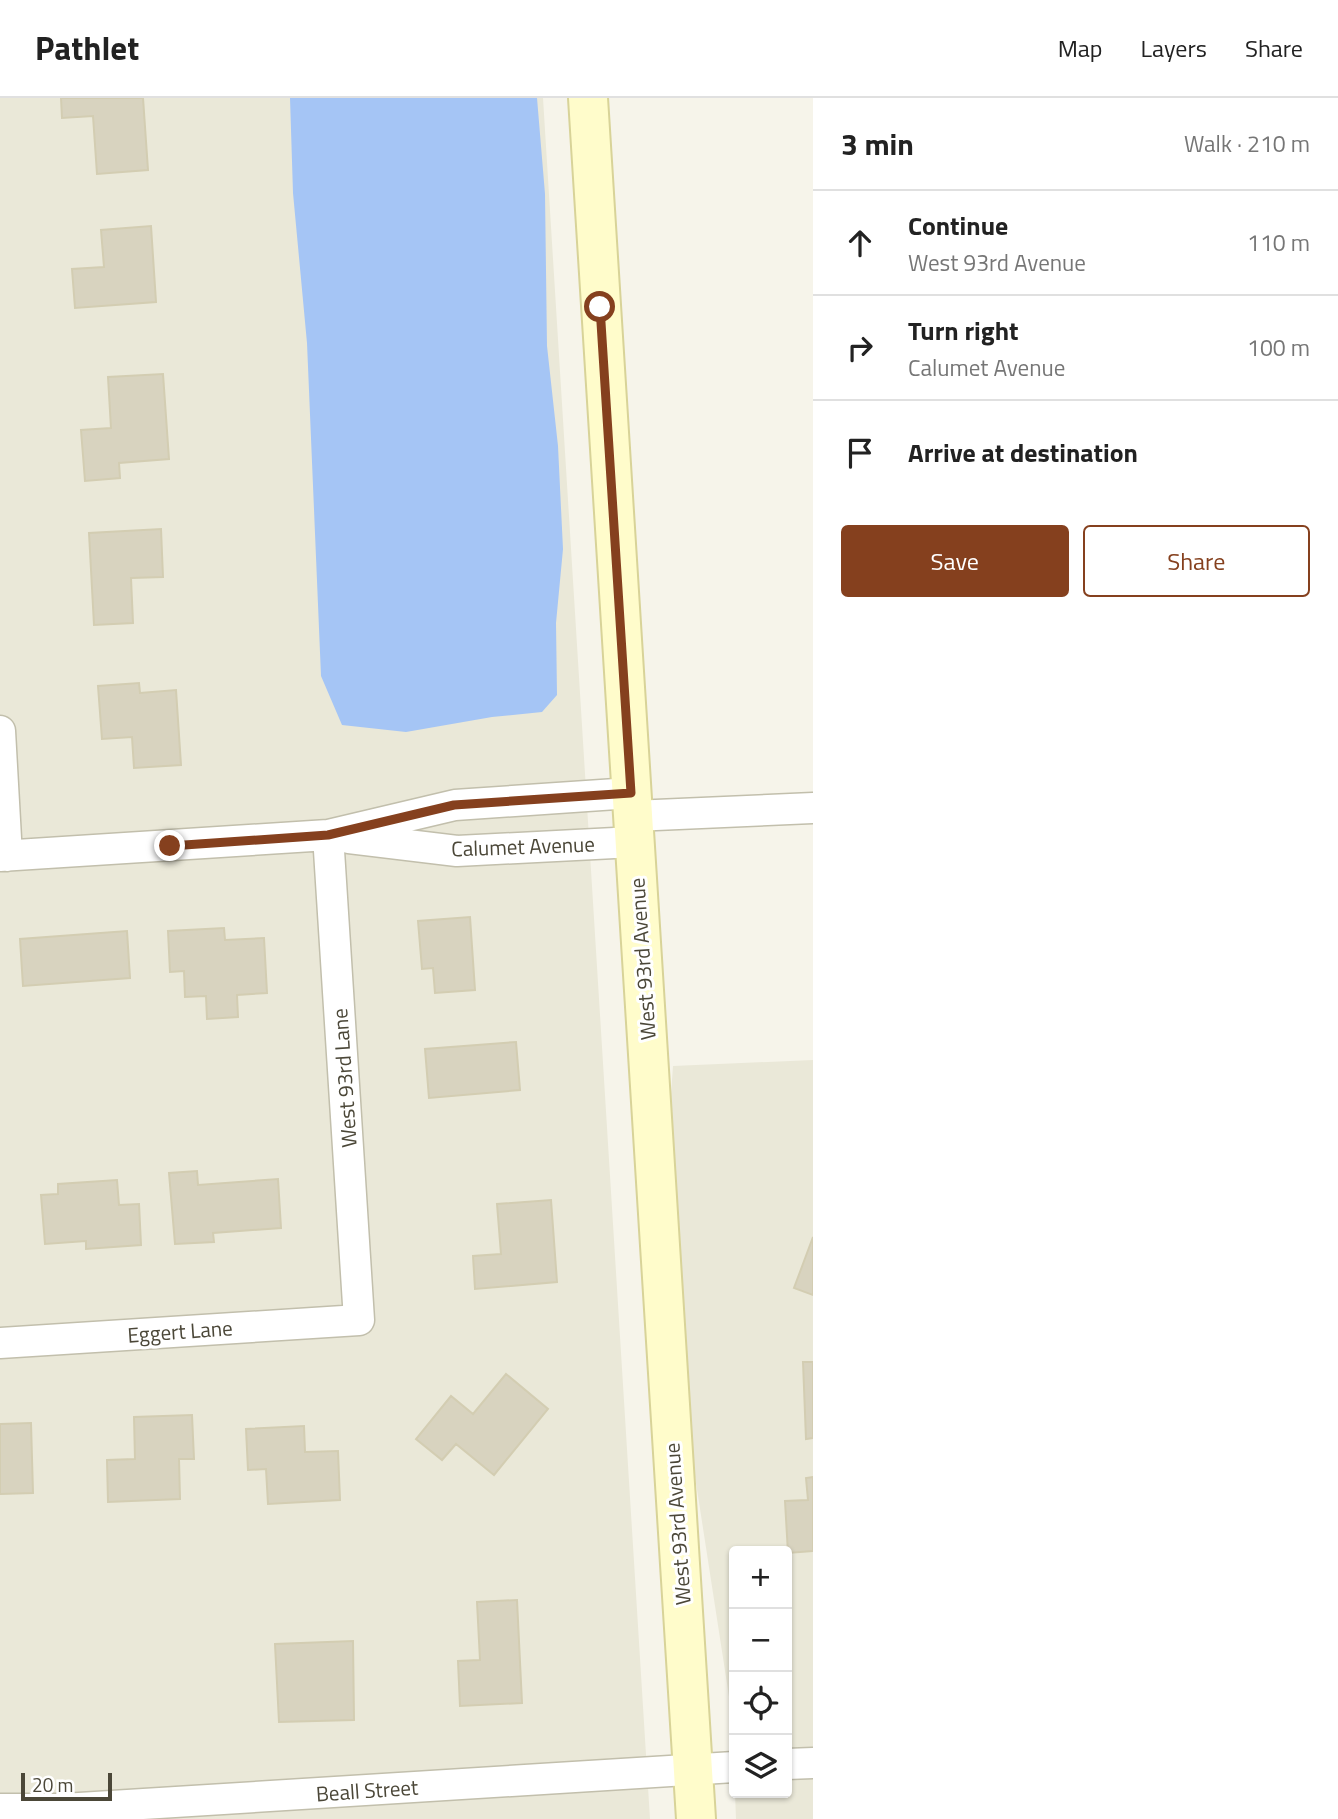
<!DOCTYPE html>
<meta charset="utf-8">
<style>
:root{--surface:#fff;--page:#f2f2f2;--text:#222;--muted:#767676;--line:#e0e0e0;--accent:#85401e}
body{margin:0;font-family:"Titillium Web",sans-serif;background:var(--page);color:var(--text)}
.controls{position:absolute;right:21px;bottom:21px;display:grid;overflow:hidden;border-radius:7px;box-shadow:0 2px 5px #0004}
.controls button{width:63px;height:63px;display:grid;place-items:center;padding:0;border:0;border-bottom:2px solid var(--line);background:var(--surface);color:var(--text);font:35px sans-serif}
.scale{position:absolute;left:21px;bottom:18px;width:91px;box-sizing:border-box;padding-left:7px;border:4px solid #4b4738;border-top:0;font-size:19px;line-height:24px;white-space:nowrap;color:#4b4738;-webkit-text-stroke:5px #fff;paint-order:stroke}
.stop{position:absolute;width:21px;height:21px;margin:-16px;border:5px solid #85401e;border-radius:50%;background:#fff}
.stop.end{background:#85401e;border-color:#fff;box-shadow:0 2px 7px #0008}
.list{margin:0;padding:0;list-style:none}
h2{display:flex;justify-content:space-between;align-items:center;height:91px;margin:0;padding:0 28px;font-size:30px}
h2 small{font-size:23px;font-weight:400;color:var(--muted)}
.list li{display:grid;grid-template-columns:46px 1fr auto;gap:21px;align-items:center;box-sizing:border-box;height:105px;padding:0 28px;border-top:2px solid var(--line)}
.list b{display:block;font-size:26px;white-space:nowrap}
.list p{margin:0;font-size:23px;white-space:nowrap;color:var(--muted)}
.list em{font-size:23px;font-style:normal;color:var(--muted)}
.actions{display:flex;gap:14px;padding:21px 28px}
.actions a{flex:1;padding:16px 0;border:2px solid var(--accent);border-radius:7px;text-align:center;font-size:24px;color:var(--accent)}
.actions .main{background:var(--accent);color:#fff}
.icon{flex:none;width:38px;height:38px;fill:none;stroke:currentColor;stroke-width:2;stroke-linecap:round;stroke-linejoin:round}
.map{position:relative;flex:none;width:813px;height:1721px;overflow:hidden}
header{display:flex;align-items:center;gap:42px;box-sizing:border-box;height:98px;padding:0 35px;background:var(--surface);border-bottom:2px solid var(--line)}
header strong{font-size:33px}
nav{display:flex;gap:38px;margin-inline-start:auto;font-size:24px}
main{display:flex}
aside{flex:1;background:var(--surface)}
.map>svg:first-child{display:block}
.residential{fill:#eae8d8}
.water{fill:#a5c5f5}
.building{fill:#d8d3bf;stroke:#d3cdb2;stroke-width:2}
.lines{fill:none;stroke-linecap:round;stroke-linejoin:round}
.street-casing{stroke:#c2bfac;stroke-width:33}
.secondary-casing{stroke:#d8d398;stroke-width:42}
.street{stroke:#fff;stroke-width:30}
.secondary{stroke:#fffccb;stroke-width:38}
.route{stroke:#85401e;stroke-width:9}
.labels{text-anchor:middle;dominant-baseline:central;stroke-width:6;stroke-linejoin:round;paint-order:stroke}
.street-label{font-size:21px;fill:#4b4738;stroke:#fff}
</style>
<header>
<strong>Pathlet</strong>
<nav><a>Map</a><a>Layers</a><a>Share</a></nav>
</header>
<main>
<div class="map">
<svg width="813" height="1721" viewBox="0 0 813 1721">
<rect width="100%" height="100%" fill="#f6f4ea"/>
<path class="residential" d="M0,0H543L650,1721H0Z
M813,962V1721H736L735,1695H787V1453H734V1684L730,1605L692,1359L670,1010L673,968Z"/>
<path class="water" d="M290,0H537L545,96L547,248L558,348L563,451L556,525L557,597L542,614L492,619L406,634L342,627L321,578L307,245L293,95Z"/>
<path class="building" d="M61,0H143L148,72L97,76L93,18L62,20Z
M151,128L156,204L75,210L72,171L104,169L101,132Z
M163,276L169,361L119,365L120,380L85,383L81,332L111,330L108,279Z
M161,431L163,479L131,480L133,525L94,527L89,435Z
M139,585L140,595L176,592L181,667L134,670L132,639L102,641L98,588Z
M470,819L475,892L435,895L433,870L422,871L418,823Z
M224,830L225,842L264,840L267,895L237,897L238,919L207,921L206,898L185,899L184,873L170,874L168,833Z
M127,833L130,880L23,888L20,841Z
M516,944L520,992L429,1000L425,951Z
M197,1073L198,1087L278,1081L281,1130L213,1135L214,1144L175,1146L169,1075Z
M117,1082L119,1107L139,1106L141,1147L86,1151V1143L45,1146L41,1097L58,1096V1086Z
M551,1102L557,1184L475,1191L473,1158L501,1156L497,1106Z
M813,1139V1197L794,1190Z
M803,1264H813V1340L806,1341Z
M506,1276L548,1311L494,1377L456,1346L442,1362L416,1341L451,1298L473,1316Z
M192,1317L194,1361H179L180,1401L108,1404L107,1362L135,1361L134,1319Z
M31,1325L33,1395L0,1396V1326Z
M304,1328L305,1354L338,1353L340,1402L268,1406L266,1371L248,1372L246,1331Z
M813,1379V1453L788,1455L785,1403L808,1402L806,1380Z
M517,1502L522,1605L460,1608L458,1563L480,1562L477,1504Z
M353,1543L354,1622L279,1624L275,1546Z"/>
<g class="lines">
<defs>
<path id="street" d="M0,633L7,758
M633,718L813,710
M349,740L457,753L634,744
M0,758L328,737L455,707L631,695
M0,1245L359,1222L328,737
M787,1666L813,1665
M0,1711H63L734,1669"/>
<path id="secondary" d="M588,0L696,1721"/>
</defs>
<use href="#street" class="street-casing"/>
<use href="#secondary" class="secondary-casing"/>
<use href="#street" class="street"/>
<use href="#secondary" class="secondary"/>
</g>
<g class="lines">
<path class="route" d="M170,748L328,737L454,707L631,695L600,209"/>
</g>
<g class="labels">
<g class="street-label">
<text transform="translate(523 748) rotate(-2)">Calumet Avenue</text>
<text transform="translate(642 861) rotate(-94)">West 93rd Avenue</text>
<text transform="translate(344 980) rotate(-94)">West 93rd Lane</text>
<text transform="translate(180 1233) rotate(-4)">Eggert Lane</text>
<text transform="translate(677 1426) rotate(-94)">West 93rd Avenue</text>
<text transform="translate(367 1692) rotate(-4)">Beall Street</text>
</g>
</g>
</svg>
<div class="controls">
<button>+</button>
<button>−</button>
<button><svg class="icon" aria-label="locate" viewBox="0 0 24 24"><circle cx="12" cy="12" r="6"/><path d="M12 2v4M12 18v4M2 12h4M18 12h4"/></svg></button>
<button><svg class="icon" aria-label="layers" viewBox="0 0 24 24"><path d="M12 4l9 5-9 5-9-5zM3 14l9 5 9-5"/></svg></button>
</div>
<div class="scale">20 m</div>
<div class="stop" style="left:600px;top:209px"></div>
<div class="stop end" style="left:170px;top:748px"></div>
</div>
<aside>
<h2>3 min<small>Walk · 210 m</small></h2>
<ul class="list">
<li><svg class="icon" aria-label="ahead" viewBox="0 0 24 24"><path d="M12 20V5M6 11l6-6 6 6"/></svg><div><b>Continue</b><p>West 93rd Avenue</p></div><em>110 m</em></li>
<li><svg class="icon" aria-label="right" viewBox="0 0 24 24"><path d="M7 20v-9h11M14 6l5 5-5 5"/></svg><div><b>Turn right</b><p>Calumet Avenue</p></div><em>100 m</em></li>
<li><svg class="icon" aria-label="arrive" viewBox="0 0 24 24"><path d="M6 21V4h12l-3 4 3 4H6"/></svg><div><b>Arrive at destination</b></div></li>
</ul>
<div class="actions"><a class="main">Save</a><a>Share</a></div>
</aside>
</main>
